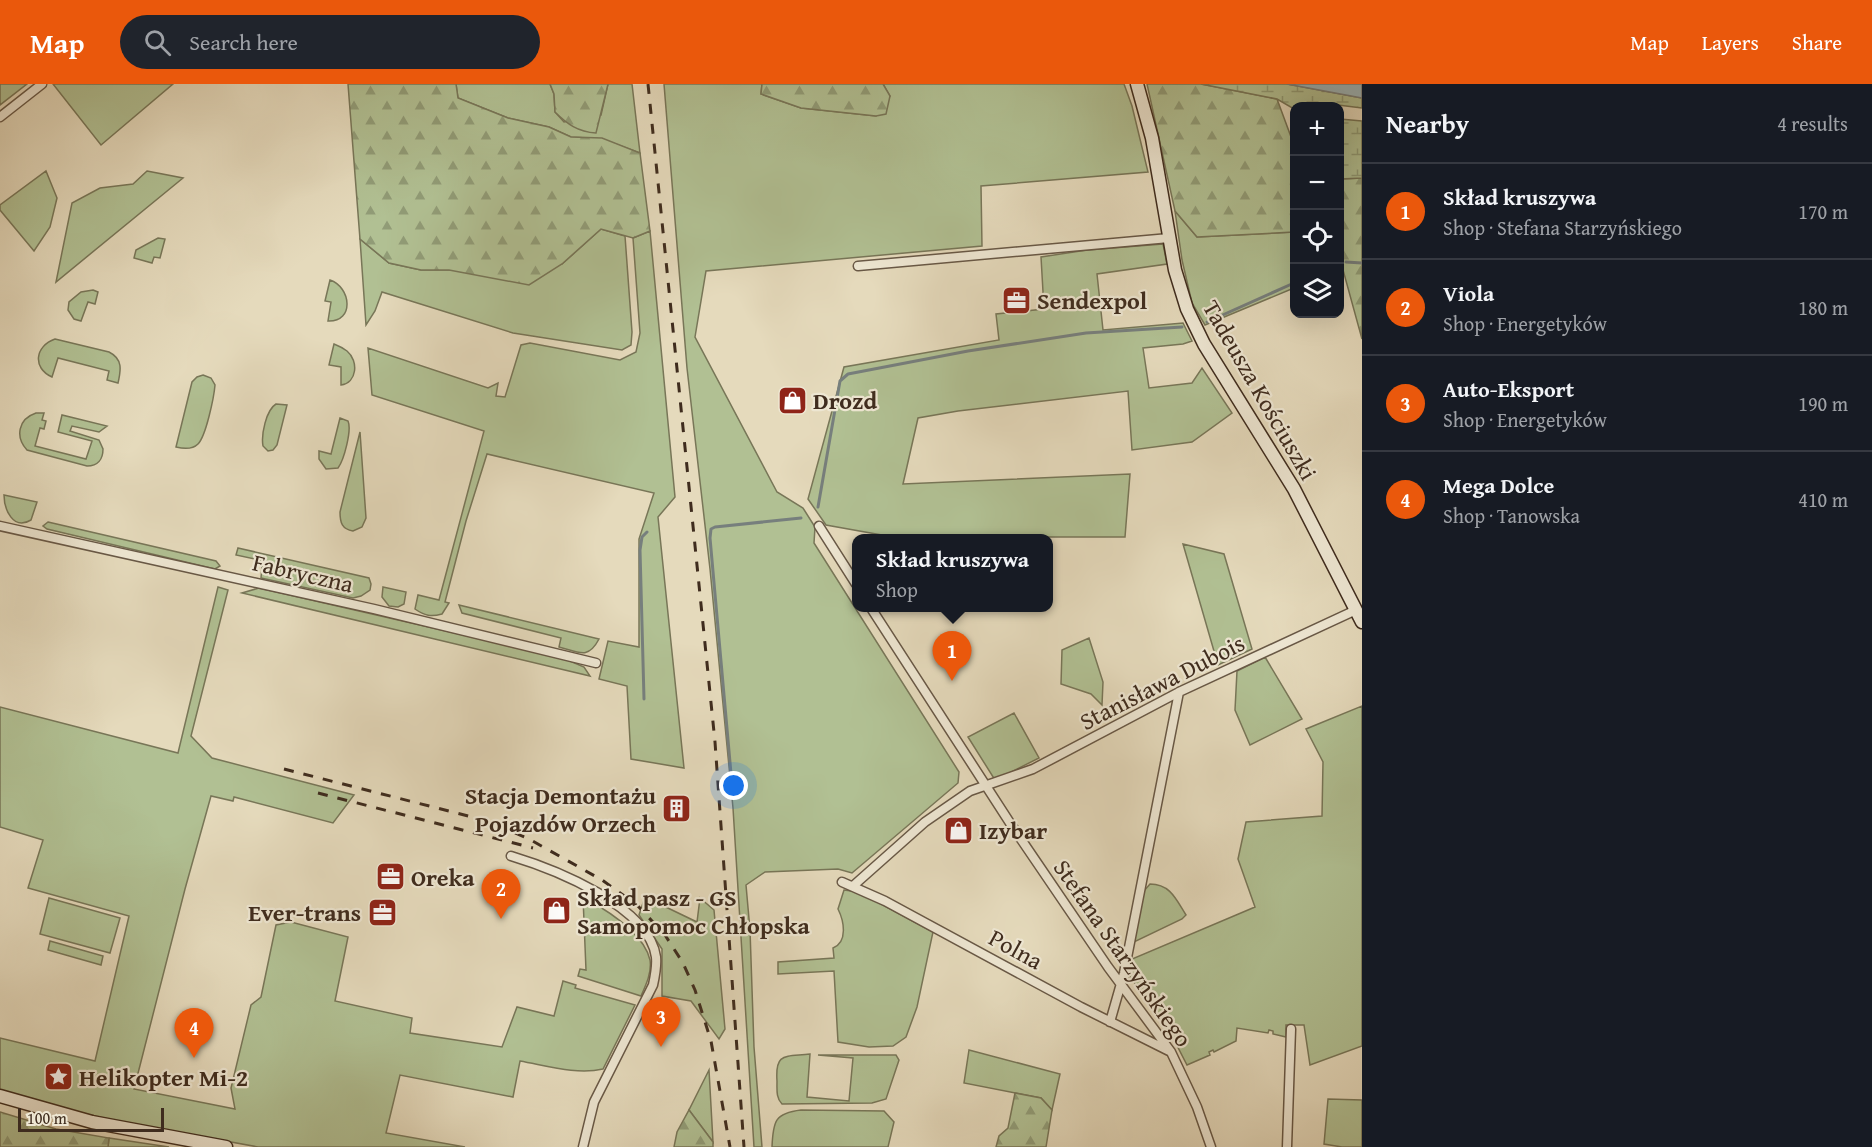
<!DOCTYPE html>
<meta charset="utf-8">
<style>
:root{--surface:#171b24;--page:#20242c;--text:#f1f3f6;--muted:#9ea1a6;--line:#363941;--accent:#ea580c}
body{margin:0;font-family:"Gentium Book Plus",serif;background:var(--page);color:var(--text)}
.controls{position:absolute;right:18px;top:18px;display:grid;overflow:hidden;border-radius:12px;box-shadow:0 6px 24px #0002}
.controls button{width:54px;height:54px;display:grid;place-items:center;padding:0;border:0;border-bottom:2px solid var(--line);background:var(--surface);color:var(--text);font:30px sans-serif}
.scale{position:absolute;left:18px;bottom:15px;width:146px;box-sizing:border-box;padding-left:6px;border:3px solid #3f2c1e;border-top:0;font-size:16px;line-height:21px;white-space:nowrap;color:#3f2c1e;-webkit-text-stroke:4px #eee7d3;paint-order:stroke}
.you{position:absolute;left:734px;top:702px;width:21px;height:21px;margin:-15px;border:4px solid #fff;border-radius:50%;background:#1a73e8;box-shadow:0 0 0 9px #1a73e833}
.badge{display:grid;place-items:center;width:39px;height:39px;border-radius:50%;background:var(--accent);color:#fff;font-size:20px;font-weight:700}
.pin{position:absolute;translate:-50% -50px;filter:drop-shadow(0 2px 3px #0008)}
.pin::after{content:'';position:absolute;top:32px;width:21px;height:18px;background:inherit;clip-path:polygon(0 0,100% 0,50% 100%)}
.popup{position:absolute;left:852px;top:450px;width:201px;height:78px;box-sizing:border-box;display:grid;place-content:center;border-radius:12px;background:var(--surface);filter:drop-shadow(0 2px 4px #0005);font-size:20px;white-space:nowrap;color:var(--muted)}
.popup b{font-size:22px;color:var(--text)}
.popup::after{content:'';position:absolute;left:50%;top:100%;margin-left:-12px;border:12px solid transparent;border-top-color:var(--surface)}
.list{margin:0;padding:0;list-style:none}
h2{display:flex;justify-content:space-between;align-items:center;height:78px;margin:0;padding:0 24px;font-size:26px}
h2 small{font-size:20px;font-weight:400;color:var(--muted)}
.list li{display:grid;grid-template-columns:39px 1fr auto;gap:18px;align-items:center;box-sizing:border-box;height:96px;padding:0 24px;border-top:2px solid var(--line)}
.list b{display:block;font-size:22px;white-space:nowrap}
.list p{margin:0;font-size:20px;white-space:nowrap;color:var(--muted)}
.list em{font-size:20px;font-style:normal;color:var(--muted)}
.icon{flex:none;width:33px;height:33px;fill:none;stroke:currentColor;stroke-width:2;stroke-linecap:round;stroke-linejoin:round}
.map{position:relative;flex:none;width:1362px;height:1063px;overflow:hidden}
header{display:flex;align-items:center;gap:36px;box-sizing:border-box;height:84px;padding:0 30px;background:var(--accent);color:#fff}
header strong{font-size:28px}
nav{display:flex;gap:33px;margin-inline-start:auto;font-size:21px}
.search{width:420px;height:54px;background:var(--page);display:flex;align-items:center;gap:15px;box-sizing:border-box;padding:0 21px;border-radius:33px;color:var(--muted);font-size:22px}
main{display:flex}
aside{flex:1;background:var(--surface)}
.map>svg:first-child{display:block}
.green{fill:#b1c093;stroke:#787658;stroke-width:1.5}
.forest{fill:url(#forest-firs);stroke:#787658;stroke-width:1.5}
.wetland{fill:url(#wetland-marsh);stroke:#787658;stroke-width:1.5}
.water{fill:#9cb7bd;stroke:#777f7d;stroke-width:1.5}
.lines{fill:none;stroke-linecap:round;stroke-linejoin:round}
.stream{stroke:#777f7d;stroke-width:3}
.street-casing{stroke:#685846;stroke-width:11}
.secondary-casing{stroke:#3f2c1e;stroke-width:15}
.street{stroke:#eee7d3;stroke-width:8}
.secondary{stroke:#eee7d3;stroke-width:12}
.rail{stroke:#3f2c1e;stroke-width:3;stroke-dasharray:10 10;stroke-linecap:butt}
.labels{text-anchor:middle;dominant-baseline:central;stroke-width:4.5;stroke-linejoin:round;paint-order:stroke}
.poi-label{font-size:24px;font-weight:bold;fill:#3f2c1e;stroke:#eee7d3;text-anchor:start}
.street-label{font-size:24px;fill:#3f2c1e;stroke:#eee7d3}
</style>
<header>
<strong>Map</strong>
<div class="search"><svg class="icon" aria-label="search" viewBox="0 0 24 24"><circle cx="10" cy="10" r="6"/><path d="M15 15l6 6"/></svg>Search here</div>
<nav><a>Map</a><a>Layers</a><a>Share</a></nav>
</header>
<main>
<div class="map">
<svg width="1362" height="1063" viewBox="0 0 1362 1063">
<defs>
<pattern id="forest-firs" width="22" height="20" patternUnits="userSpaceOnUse" patternTransform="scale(1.5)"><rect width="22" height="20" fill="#b1c093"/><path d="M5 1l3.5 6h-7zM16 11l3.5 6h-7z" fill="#919c77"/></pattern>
<pattern id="wetland-marsh" width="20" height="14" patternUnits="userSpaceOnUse" patternTransform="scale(1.5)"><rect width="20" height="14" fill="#b1c093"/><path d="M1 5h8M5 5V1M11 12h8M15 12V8" fill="none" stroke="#919c77"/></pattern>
</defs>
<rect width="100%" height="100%" fill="#e5dabc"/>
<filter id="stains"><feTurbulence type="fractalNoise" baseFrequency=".00333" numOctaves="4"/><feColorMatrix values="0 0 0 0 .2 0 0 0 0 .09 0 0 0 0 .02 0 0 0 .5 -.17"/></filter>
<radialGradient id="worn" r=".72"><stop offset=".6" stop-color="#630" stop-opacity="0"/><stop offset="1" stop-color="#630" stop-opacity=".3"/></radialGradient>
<path class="green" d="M0,0H27L0,21Z
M53,0H173L101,61Z
M456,0H550L554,10L555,28L564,38L601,31L608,0H632L640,69L602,55L571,53L549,43L508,34L458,14Z
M664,0H762L761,10L801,24L876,32L890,12L883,0H1124L1132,22L1148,88L981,102L982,162L706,187L695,253L777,408L803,424L815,443L814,459L959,688L958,699L852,789L838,785L765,788L746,801L750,846L754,963L762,1063H754L733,724L710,485L687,284Z
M46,87L57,114L50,143L34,167L0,126V121Z
M147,87L183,94L56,198L72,119L100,104L133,100Z
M1175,127L1197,153L1294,148V204L1205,241L1192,219L1182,176Z
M601,145L625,152L632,248L631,261L622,266L513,249L382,208L375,227L366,241L360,155L389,179L421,186H448L562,180Z
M650,147L675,413L658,433L684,684L631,675L627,602L599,595L608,557L639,563V455L654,409L487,370L466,437L445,518L449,519L442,530C431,533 425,532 415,525L418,511L439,516L484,347L372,311L368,264L488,304L498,299L496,312L505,313L521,261L530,259L620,276L636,268L640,249L633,154Z
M158,154L165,155L160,174L154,173L152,179L134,174L136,166Z
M1163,160L1167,180L1097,190L1103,246L1183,239L1192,257L1183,260L1143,264L1149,304L1192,299L1202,284L1232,329L1192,358L1132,366L1128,307L958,327L918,334L903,400L1130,390L1125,453H893L826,441L808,415L844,283L999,256L996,230L1044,225L1041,173L1087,166Z
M330,196C351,203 355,238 328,237L331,218L325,217Z
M93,206L98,208L95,220L88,218L81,237L74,235L68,226L69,218L81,208Z
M55,255L109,268C123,275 121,286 118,299L107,296L109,287L58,274L52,293C32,284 35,262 55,255Z
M334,260C339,262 343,264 347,267C359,277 357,299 341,301V283L329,281Z
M203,291L211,294L215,301C214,313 206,352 198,360C192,366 184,365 176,363L192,298L197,293Z
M276,320L287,321L277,361L273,366L268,367L263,362C261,351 266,326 276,320Z
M36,329H44L42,336L46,337L44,345L40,344L35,362L86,375L92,357L58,348L62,331L107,342L99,348L72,342L70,347L99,356L103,365C103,375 98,382 87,382L27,366C15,353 18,335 36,329Z
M340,334L348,337C352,346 344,376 338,384L326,385L319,375V367L331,370Z
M360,348L366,434L362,443L353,447C342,445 340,439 340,428Z
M4,411L37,418L31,436C13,447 4,425 4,411Z
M48,438L216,477L220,482L215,485L47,445L43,442Z
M1183,460L1224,470L1252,565L1218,581Z
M238,464L369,494L371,500L370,506L361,512L353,514L261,494L262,483L260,476L236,471Z
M218,503L228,506L191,652L212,674L354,711L333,739L234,713L233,717L211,712L185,805L134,1005L235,1025L231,1004L251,921L261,913L276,841L291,838L348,853L335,917L412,934L410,949L502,963L517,923L554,932L563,897L576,901L575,904L635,921L603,985C577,991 548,982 520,977L513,1013L400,991L386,1049L465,1063H258L122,1038L50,1022L0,1007V954L95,977L129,832L28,804L43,756L0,743V623L178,669Z
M383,503L406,508L404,520L398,523L389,522L382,513Z
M259,504L563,574L584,583L590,592L242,509Z
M459,521L599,555C588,576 579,568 559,563L561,554L462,529Z
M1089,554L1103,598L1102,621L1091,610L1061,600L1062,566Z
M1265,573L1302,635L1250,661L1235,626L1237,587Z
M1362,622V962L1310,981L1304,941H1286V953L1273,950V947L1269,946L1268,949L1237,944L1236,957L1214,968L1213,966L1209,968L1210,971L1187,981L1171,950L1126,887L1132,875L1255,823L1238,775L1246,738L1322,732L1323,678L1306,645Z
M1014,629L1039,674L995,696L968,653Z
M1150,800C1170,800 1176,815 1186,831L1182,835L1134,858L1143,808Z
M844,806L859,808L933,848L917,923L906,953L893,962L869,963L838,958L834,887L778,890V878L834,874L833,864C848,858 844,837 838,825Z
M583,813C605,825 644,849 650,876C652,888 646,901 641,912L578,892L580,885L586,886Z
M645,813L697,838L700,814L714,826L725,945L719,955L691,917L662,912V865L639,831Z
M49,814L120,834L110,869L40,850Z
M50,857L103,872L101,881L48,866Z
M969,966L1060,990L1052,1026L1041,1014L964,999Z
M810,970L807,1013L849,1017L853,974L818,971H896L899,976L886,1015L872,1019L782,1020C776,1014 777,1006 777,997C775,968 785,973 810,970Z
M709,986L713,1058L689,1026Z
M1328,1015L1362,1016V1063H1342L1324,1060Z
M801,1026L884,1027L894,1038L888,1063H772C773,1037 775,1029 801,1026Z
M109,1054L169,1063H108Z"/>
<path class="forest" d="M348,0H456L458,14L508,34L549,43L571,53L602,54L640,69L650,147L633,154L601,145L562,180L529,201L449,186H421L389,179L360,155Z
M550,0H608L596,49C578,48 567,40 555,28L554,10Z
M762,0H883L890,12L886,30L876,32L801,24L761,10Z
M1147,0H1201L1277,15L1294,61V148L1197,153L1175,127Z
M1362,94V255L1340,175V95Z
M1015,1009L1041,1014L1052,1026L1046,1063H996L999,1052L1008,1044Z
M689,1026L713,1058V1063H674L677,1048Z
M0,1028L56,1045L109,1054L108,1063H0Z"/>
<path class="wetland" d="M1201,0H1287L1362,14V24L1338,21L1294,22V25L1277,15Z
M1340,35L1362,37V94L1340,95Z"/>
<path class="water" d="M1287,0H1362V14Z"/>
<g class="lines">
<path class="stream" d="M1346,178L1362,179
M1207,238L1294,199
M818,423L840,297L848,290L968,267L1086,249L1182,243
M644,615L640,466L642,453L647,448
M733,712L710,454L711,445L715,443L801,434"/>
<defs>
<path id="street" d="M0,33L42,0
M858,182L1169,154
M0,442L374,525L596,579
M819,442L856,500
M871,524L1010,739L1108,883L1171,968L1197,1023L1211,1063
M511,772C554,785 649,822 656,873C657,883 655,892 653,901L594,1018L583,1063
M842,798L885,817L1081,923L1169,967
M853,802L925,738L970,707L1033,685L1179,608L1356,526
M1110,938L1124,889L1179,608
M1287,1063L1291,945"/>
<path id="secondary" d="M1137,0L1152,54L1175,186L1187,225L1204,260L1294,405L1362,538
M0,1012L92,1038L226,1063"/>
</defs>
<use href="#street" class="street-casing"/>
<use href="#secondary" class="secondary-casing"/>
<use href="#street" class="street"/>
<use href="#secondary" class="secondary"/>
<path class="rail" d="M648,0L715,658L744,1063
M284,685L488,737L529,755L602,796L637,821L665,851L683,879L695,906L711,957L730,1063
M318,709L533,764"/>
</g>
<defs>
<symbol id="office-square" viewBox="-11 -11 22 22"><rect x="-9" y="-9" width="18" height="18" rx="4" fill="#8f2418" stroke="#eee7d3"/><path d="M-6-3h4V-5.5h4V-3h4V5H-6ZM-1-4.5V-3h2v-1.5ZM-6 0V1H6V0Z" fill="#fff"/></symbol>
<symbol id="shop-square" viewBox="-11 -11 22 22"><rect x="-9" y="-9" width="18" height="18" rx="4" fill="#8f2418" stroke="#eee7d3"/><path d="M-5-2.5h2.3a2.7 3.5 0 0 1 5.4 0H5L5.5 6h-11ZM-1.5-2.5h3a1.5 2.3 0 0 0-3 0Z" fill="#fff"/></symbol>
<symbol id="building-square" viewBox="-11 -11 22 22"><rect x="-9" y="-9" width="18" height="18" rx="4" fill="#8f2418" stroke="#eee7d3"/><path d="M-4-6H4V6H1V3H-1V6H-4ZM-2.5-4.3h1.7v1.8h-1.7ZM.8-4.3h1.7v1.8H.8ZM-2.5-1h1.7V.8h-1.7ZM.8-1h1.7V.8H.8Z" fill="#fff"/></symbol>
<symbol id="sight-square" viewBox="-11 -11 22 22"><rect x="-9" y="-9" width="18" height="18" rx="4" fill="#8f2418" stroke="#eee7d3"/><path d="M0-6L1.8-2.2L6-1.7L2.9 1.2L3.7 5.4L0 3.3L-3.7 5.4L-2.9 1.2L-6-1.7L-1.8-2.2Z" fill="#fff"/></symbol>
</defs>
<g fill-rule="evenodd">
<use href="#office-square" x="1000" y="200" width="33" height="33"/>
<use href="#shop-square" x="776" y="300" width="33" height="33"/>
<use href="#building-square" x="660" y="708" width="33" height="33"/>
<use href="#shop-square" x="942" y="730" width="33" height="33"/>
<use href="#office-square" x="374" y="776" width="33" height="33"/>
<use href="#shop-square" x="540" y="810" width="33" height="33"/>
<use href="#office-square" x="366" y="812" width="33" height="33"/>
<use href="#sight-square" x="42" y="976" width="33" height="33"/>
</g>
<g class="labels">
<g class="poi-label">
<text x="1037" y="216">Sendexpol</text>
<text x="813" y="316">Drozd</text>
<text x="656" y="711" text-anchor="end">Stacja Demontażu<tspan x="656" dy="28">Pojazdów Orzech</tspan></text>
<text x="979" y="746">Izybar</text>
<text x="411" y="793">Oreka</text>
<text x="577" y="813">Skład pasz - GS<tspan x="577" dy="28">Samopomoc Chłopska</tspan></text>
<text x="361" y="828" text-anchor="end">Ever-trans</text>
<text x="79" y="993">Helikopter Mi-2</text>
</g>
<g class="street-label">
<text transform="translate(1260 306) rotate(60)">Tadeusza Kościuszki</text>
<text transform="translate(303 489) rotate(13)">Fabryczna</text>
<text transform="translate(1162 598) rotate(-27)">Stanisława Dubois</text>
<text transform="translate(1016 865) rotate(29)">Polna</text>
<text transform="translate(1123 869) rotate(55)">Stefana Starzyńskiego</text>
</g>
</g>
<rect width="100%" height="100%" filter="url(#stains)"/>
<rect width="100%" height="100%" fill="url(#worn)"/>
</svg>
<div class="controls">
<button>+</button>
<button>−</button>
<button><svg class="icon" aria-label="locate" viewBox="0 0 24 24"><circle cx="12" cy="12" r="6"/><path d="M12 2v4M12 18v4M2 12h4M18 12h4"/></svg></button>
<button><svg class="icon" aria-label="layers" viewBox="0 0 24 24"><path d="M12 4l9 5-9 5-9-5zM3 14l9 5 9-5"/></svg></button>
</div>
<div class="scale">100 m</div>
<div class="you"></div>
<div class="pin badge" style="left:952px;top:597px">1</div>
<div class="popup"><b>Skład kruszywa</b>Shop</div>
<div class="pin badge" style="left:501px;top:835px">2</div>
<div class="pin badge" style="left:661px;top:963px">3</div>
<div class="pin badge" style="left:194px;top:974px">4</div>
</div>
<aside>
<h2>Nearby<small>4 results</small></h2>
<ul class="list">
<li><span class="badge">1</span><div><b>Skład kruszywa</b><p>Shop · Stefana Starzyńskiego</p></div><em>170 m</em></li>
<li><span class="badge">2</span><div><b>Viola</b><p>Shop · Energetyków</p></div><em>180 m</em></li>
<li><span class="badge">3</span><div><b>Auto-Eksport</b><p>Shop · Energetyków</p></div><em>190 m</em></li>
<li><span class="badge">4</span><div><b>Mega Dolce</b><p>Shop · Tanowska</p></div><em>410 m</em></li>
</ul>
</aside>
</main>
